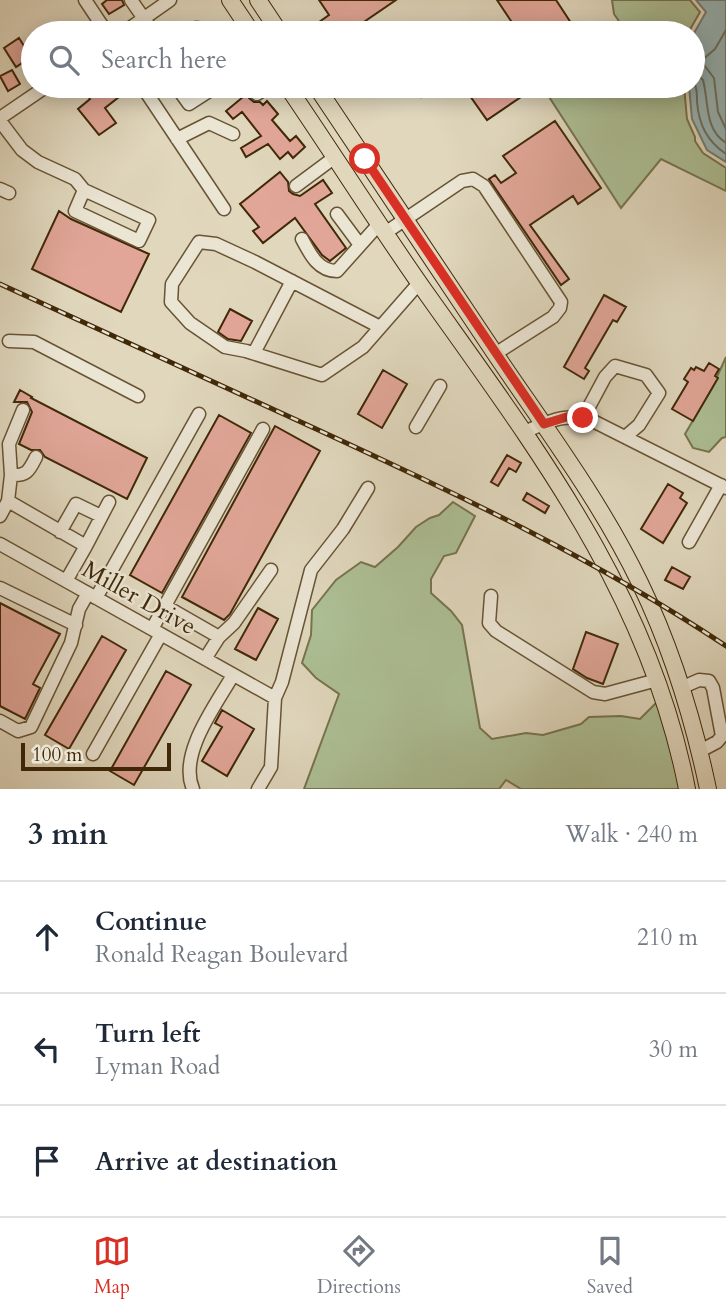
<!DOCTYPE html>
<meta charset="utf-8">
<style>
:root{--surface:#fff;--page:#f2f2f3;--text:#1f2937;--muted:#747a83;--line:#e0e1e3;--accent:#d93025}
body{margin:0;font-family:Cardo,serif;background:var(--page);color:var(--text)}
.scale{position:absolute;left:21px;bottom:18px;width:150px;box-sizing:border-box;padding-left:7px;border:4px solid #402807;border-top:0;font-size:19px;line-height:24px;white-space:nowrap;color:#402807;-webkit-text-stroke:5px #ebe5d4;paint-order:stroke}
.stop{position:absolute;width:21px;height:21px;margin:-16px;border:5px solid #d93025;border-radius:50%;background:#fff}
.stop.end{background:#d93025;border-color:#fff;box-shadow:0 2px 7px #0008}
.list{margin:0;padding:0;list-style:none}
h2{display:flex;justify-content:space-between;align-items:center;height:91px;margin:0;padding:0 28px;font-size:30px}
h2 small{font-size:23px;font-weight:400;color:var(--muted)}
.list li{display:grid;grid-template-columns:46px 1fr auto;gap:21px;align-items:center;box-sizing:border-box;height:112px;padding:0 28px;border-top:2px solid var(--line)}
.list b{display:block;font-size:26px;white-space:nowrap}
.list p{margin:0;font-size:23px;white-space:nowrap;color:var(--muted)}
.list em{font-size:23px;font-style:normal;color:var(--muted)}
.icon{flex:none;width:38px;height:38px;fill:none;stroke:currentColor;stroke-width:2;stroke-linecap:round;stroke-linejoin:round}
.map{position:relative;flex:none;width:726px;height:789px;overflow:hidden}
.search{position:absolute;background:var(--surface);box-shadow:0 4px 18px #0003;left:21px;right:21px;top:21px;height:77px;display:flex;align-items:center;gap:18px;box-sizing:border-box;padding:0 24px;border-radius:38px;color:var(--muted);font-size:26px}
.sheet{height:427px;background:var(--surface)}
nav{display:flex;justify-content:space-around;align-items:center;box-sizing:border-box;height:98px;border-top:2px solid var(--line);background:var(--surface);font-size:19px;color:var(--muted)}
nav a{display:grid;justify-items:center;gap:4px}
nav .on{color:var(--accent)}
.map>svg:first-child{display:block}
.green{fill:#adbf95;stroke:#76744e;stroke-width:2}
.water{fill:#97b7ba;stroke:#747e72;stroke-width:2}
.lines{fill:none;stroke-linecap:round;stroke-linejoin:round}
.shore{stroke:#6c7060;stroke-width:2}
.building{fill:#e1a698;stroke:#402807;stroke-width:2}
.minor-casing{stroke:#685434;stroke-width:15}
.major-casing{stroke:#402807;stroke-width:18}
.minor{stroke:#ebe5d4;stroke-width:12}
.major{stroke:#e0d7bd;stroke-width:16}
.rail-casing{stroke:#402807;stroke-width:5}
.rail{stroke:#ebe5d4;stroke-width:2.5;stroke-dasharray:8;stroke-linecap:butt}
.route{stroke:#d93025;stroke-width:9}
.labels{text-anchor:middle;dominant-baseline:central;stroke-width:5;stroke-linejoin:round;paint-order:stroke}
.street-label{font-size:24px;fill:#402807;stroke:#ebe5d4}
</style>
<div class="map">
<svg width="726" height="789" viewBox="0 0 726 789">
<rect width="100%" height="100%" fill="#e0d7bd"/>
<filter id="stains"><feTurbulence type="fractalNoise" baseFrequency=".00286" numOctaves="4"/><feColorMatrix values="0 0 0 0 .2 0 0 0 0 .09 0 0 0 0 .02 0 0 0 .5 -.17"/></filter>
<radialGradient id="worn" r=".72"><stop offset=".6" stop-color="#630" stop-opacity="0"/><stop offset="1" stop-color="#630" stop-opacity=".3"/></radialGradient>
<path class="green" d="M612,0H690L700,12L688,33H627L614,14Z
M542,86H623L624,88L626,86H684L687,119L695,137V141L703,153L726,168V191L661,159L621,208Z
M726,357V437L722,438L709,452L693,448L685,434L712,388Z
M453,502L475,516L456,553L444,556L431,579V593L451,611L462,625L480,728L492,739L526,733L543,735L581,724L589,717L621,716L640,719L655,704H660L682,789H521L506,780L499,789H304L339,694L316,678L302,663L311,635L312,610L336,580L361,562L375,567L398,547L416,527L430,518L439,515Z"/>
<path class="water" d="M696,0H726V162L707,150L692,119L689,86H693V35L706,12Z"/>
<g class="lines">
<path class="shore" d="M726,30L715,49L701,61L714,78L718,112L726,129
M693,71L703,80C709,102 704,129 726,143
M693,80C697,87 697,94 697,102C699,125 707,141 726,154"/>
</g>
<path class="building" d="M107,0H122L124,5L109,14L102,4Z
M319,0H396L361,24L368,33H316L312,27L329,15Z
M497,0H556L575,29L569,33H506L515,27Z
M412,23L419,33H397Z
M19,38L31,57L16,67L4,48Z
M12,70L20,84L8,91L0,76Z
M80,86H97L99,90L104,86H119L124,93L105,108L116,123L99,135L78,109L90,99Z
M413,86H437L421,97Z
M463,86H517L524,95L487,120Z
M249,92V98L254,102H260L263,105L267,101L278,114L272,120L290,141L296,136L305,147L293,158L288,152L280,159L268,144L246,157L241,148L261,136L242,112L233,119L226,111Z
M555,121L601,188L578,204L573,196L530,225L569,279L561,285L489,179L495,175L501,183L516,173L503,156Z
M280,172L288,182L289,191L293,194L300,196L323,180L332,193L315,204L346,248L330,261L322,255L295,218L263,243L253,231L259,227L240,204Z
M59,211L71,219L149,254L121,312L32,269Z
M604,295L626,307L617,322L613,320L585,368L589,371L584,379L564,367Z
M230,309L252,321L241,341L228,339L218,332Z
M709,363L719,369L715,376L718,378L693,421L672,409L688,382L684,379L691,368L694,370L696,367L704,371Z
M383,370L407,384L382,428L358,414Z
M20,390L32,397L31,398L147,458L127,499L45,457L40,450H31L19,444L32,412L27,402H14Z
M219,415L251,433L162,593L130,575Z
M275,426L320,451L230,614L224,620L182,597Z
M507,455L521,463L516,472L509,468L498,486L491,482Z
M668,484L683,493L680,498L687,503L663,543L641,529Z
M527,493L549,506L545,513L523,500Z
M672,567L690,577L683,589L665,580Z
M0,603L60,634L33,684L40,688L25,719L0,706Z
M258,608L278,619L256,660L235,649Z
M586,632L618,644L603,684L587,678L573,669Z
M102,636L126,650L69,749L45,735Z
M166,671L191,685L134,785L110,771Z
M222,710L254,729L227,776L202,761L222,727L215,723Z"/>
<g class="lines">
<defs>
<path id="minor" d="M85,0L107,33
M131,0L154,33
M123,33L170,0
M186,33L196,28L204,29L207,33
M142,86L224,209
M176,86L189,104L217,86
M257,94L269,86
M0,118L47,86
M0,121L22,150L38,162L75,179L84,190L149,220L139,241L75,211L84,190
M177,139L209,123L233,134
M296,186L335,157
M0,189L9,193
M337,214L360,245
M385,233L462,181L473,179L484,186L561,302L560,308L553,317L495,354
M302,239C310,254 318,271 337,271L379,224
M380,327L255,262L216,244L199,242L172,284L171,302L190,323L225,347L246,351L322,375L363,347L419,283
M9,341L34,342L138,396
M254,353L292,281
M583,418L605,377L615,366L646,375L659,393L639,425L625,437
M416,427L440,386
M524,432C551,421 562,413 591,420L726,488
M11,475C27,476 29,471 36,457
M8,501L11,475L9,444L23,410
M0,516L8,501L86,546L66,581
M60,532L76,504L101,516
M689,542L721,485
M0,544L275,698L271,767L258,789
M86,546L109,502
M0,588L76,625
M491,596L489,623L496,631L593,692L605,694L657,680
M96,598L199,414
M165,606L219,637L205,659
M152,629L263,429
M219,637L234,623L271,570
M683,687L699,680L709,681L713,688L722,736L717,742L700,751
M275,698L282,682L311,570L343,529L368,488
M0,721L18,731L31,727L71,643L79,609L88,593
M93,754L161,634
M193,789C178,754 216,705 233,675"/>
<path id="major" d="M230,0L252,33
M258,0L280,33
M287,86C335,156 380,228 429,297C539,452 650,597 687,789
M316,86C376,175 435,265 496,355C546,429 601,502 640,583C672,649 693,718 708,789"/>
</defs>
<use href="#minor" class="minor-casing"/>
<use href="#major" class="major-casing"/>
<use href="#minor" class="minor"/>
<use href="#major" class="major"/>
<defs>
<path id="rail" d="M0,284C105,332 209,380 314,428C457,494 594,558 726,646"/>
</defs>
<use href="#rail" class="rail-casing"/>
<use href="#rail" class="rail"/>
</g>
<g class="lines">
<path class="route" d="M365,159L544,424L573,415L583,418"/>
</g>
<g class="labels">
<g class="street-label">
<text transform="translate(139 598) rotate(29)">Miller Drive</text>
</g>
</g>
<rect width="100%" height="100%" filter="url(#stains)"/>
<rect width="100%" height="100%" fill="url(#worn)"/>
</svg>
<div class="scale">100 m</div>
<div class="stop" style="left:365px;top:159px"></div>
<div class="stop end" style="left:583px;top:418px"></div>
<div class="search"><svg class="icon" aria-label="search" viewBox="0 0 24 24"><circle cx="10" cy="10" r="6"/><path d="M15 15l6 6"/></svg>Search here</div>
</div>
<section class="sheet">
<h2>3 min<small>Walk · 240 m</small></h2>
<ul class="list">
<li><svg class="icon" aria-label="ahead" viewBox="0 0 24 24"><path d="M12 20V5M6 11l6-6 6 6"/></svg><div><b>Continue</b><p>Ronald Reagan Boulevard</p></div><em>210 m</em></li>
<li><svg class="icon" aria-label="left" viewBox="0 0 24 24"><path d="M17 20v-9H6M10 6l-5 5 5 5"/></svg><div><b>Turn left</b><p>Lyman Road</p></div><em>30 m</em></li>
<li><svg class="icon" aria-label="arrive" viewBox="0 0 24 24"><path d="M6 21V4h12l-3 4 3 4H6"/></svg><div><b>Arrive at destination</b></div></li>
</ul>
</section>
<nav>
<a class="on"><svg class="icon" aria-label="map" viewBox="0 0 24 24"><path d="M3 6l6-2 6 2 6-2v14l-6 2-6-2-6 2zM9 4v14M15 6v14"/></svg>Map</a>
<a><svg class="icon" aria-label="directions" viewBox="0 0 24 24"><path d="M12 3l9 9-9 9-9-9zM9 14v-3h6M13 9l2 2-2 2"/></svg>Directions</a>
<a><svg class="icon" aria-label="saved" viewBox="0 0 24 24"><path d="M7 4h10v16l-5-4-5 4z"/></svg>Saved</a>
</nav>
